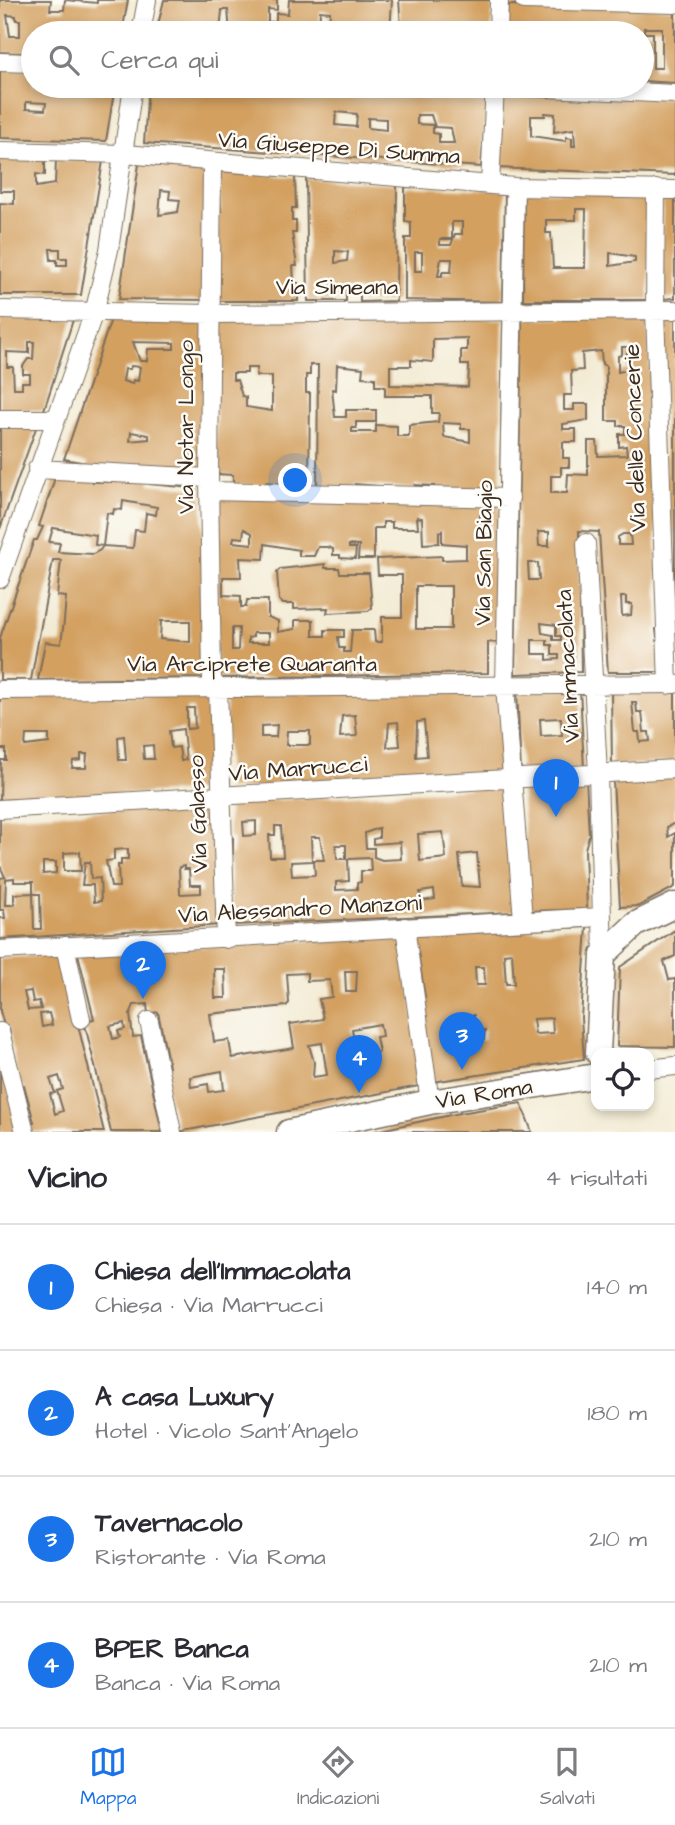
<!DOCTYPE html>
<html lang="it">
<meta charset="utf-8">
<style>
:root{--surface:#fff;--page:#f7f7f7;--text:#2b2b33;--muted:#7c7c81;--line:#e1e1e2;--accent:#1a73e8}
body{margin:0;font-family:"Architects Daughter",sans-serif;background:var(--page);color:var(--text)}
.controls{position:absolute;right:21px;bottom:21px;display:grid;overflow:hidden;border-radius:14px;box-shadow:0 4px 10px #0003}
.controls button{width:63px;height:63px;display:grid;place-items:center;padding:0;border:0;border-bottom:2px solid var(--line);background:var(--surface);color:var(--text);font:35px sans-serif}
.you{position:absolute;left:296px;top:481px;width:24px;height:24px;margin:-18px;border:5px solid #fff;border-radius:50%;background:#1a73e8;box-shadow:0 0 0 10px #1a73e833}
.badge{display:grid;place-items:center;width:46px;height:46px;border-radius:50%;background:var(--accent);color:#fff;font-size:23px;font-weight:700}
.pin{position:absolute;translate:-50% -58px;filter:drop-shadow(0 2px 4px #0008)}
.pin::after{content:'';position:absolute;top:37px;width:24px;height:21px;background:inherit;clip-path:polygon(0 0,100% 0,50% 100%)}
.list{margin:0;padding:0;list-style:none}
h2{display:flex;justify-content:space-between;align-items:center;height:91px;margin:0;padding:0 28px;font-size:30px}
h2 small{font-size:23px;font-weight:400;color:var(--muted)}
.list li{display:grid;grid-template-columns:46px 1fr auto;gap:21px;align-items:center;box-sizing:border-box;height:126px;padding:0 28px;border-top:2px solid var(--line)}
.list b{display:block;font-size:26px;white-space:nowrap}
.list p{margin:0;font-size:23px;white-space:nowrap;color:var(--muted)}
.list em{font-size:23px;font-style:normal;color:var(--muted)}
.icon{flex:none;width:38px;height:38px;fill:none;stroke:currentColor;stroke-width:2;stroke-linecap:round;stroke-linejoin:round}
.map{position:relative;flex:none;width:675px;height:1132px;overflow:hidden}
.search{position:absolute;background:var(--surface);box-shadow:0 4px 10px #0003;left:21px;right:21px;top:21px;height:77px;display:flex;align-items:center;gap:18px;box-sizing:border-box;padding:0 24px;border-radius:38px;color:var(--muted);font-size:26px}
.sheet{height:595px;background:var(--surface)}
nav{display:flex;justify-content:space-around;align-items:center;box-sizing:border-box;height:98px;border-top:2px solid var(--line);background:var(--surface);font-size:19px;color:var(--muted)}
nav a{display:grid;justify-items:center;gap:4px}
nav .on{color:var(--accent)}
.map>svg:first-child{display:block}
.building{fill:#d3a060;fill-rule:evenodd}
.lines{fill:none;stroke-linecap:round;stroke-linejoin:round}
.street-casing{stroke:#7b6e5e;stroke-width:20}
.secondary-casing{stroke:#7b6e5e;stroke-width:27}
.street{stroke:#fff;stroke-width:18}
.secondary{stroke:#fff;stroke-width:24}
.labels{text-anchor:middle;dominant-baseline:central;stroke-width:5;stroke-linejoin:round;paint-order:stroke}
.street-label{font-size:23px;fill:#3b2a1e;stroke:#fdfcf7}
</style>
<div class="map">
<svg width="675" height="1132" viewBox="0 0 675 1132">
<rect width="100%" height="100%" fill="#fdfcf7"/>
<filter id="ink" filterUnits="userSpaceOnUse"><feTurbulence type="fractalNoise" baseFrequency=".0143" numOctaves="2"/><feDisplacementMap in="SourceGraphic" scale="14" xChannelSelector="R" yChannelSelector="G"/><feConvolveMatrix kernelMatrix="1 2 1 2 8 2 1 2 1" color-interpolation-filters="sRGB"/></filter>
<filter id="wash" filterUnits="userSpaceOnUse"><feTurbulence type="fractalNoise" baseFrequency=".00686" numOctaves="4" result="noise"/><feDisplacementMap in="SourceGraphic" scale="28" xChannelSelector="R" yChannelSelector="G"/><feGaussianBlur stdDeviation="1.57" result="paint"/><feColorMatrix in="noise" values="0 0 0 0 0 0 0 0 0 0 0 0 0 0 0 0 0 1.4 0 .05"/><feComposite in="paint" operator="in"/></filter>
<g filter="url(#wash)">
<rect width="100%" height="100%" fill="#f3ebd4"/>
<g id="blocks">
<path class="building" d="M0,0H51L50,10H64L65,0L97,3V0H128L122,33H92V29H77V33H33V54L0,52ZM7,15L16,16V20H20V36H10Z
M164,0H277V10L268,9V22H276V13L288,14L289,0H392L390,33H329L330,12L320,11L319,33H230L228,10H222L220,33H156Z
M399,0H493L491,33H408L412,25L401,28Z
M508,5L675,8V83L642,81V33H506ZM644,28H662V68H653V33H644Z
M0,68L33,69V86H115L106,141L0,138ZM26,102L46,103L45,110L26,109Z
M148,86H387L488,91L481,167L144,143ZM336,112L357,114L356,127L335,125ZM417,115H431L435,127L451,128L454,143H439V134L433,133V125L417,124ZM368,118L386,119V130L368,128Z
M502,91L675,98V175L496,168ZM545,113L555,114L554,132L574,129L575,146H572V138L566,137V141L531,136V116H545Z
M0,158L45,159V175L36,174V187L55,184L56,160L103,161L81,295H0V203L14,204V191H0ZM50,249H60V258H67V265H57V260H51Z
M139,164L208,170L207,300L119,299ZM161,190L170,191L169,199L180,200L178,212L159,215Z
M218,171L295,177L296,208H292V221H296V233H292L297,266H293L294,283H298V301H218V211H221Z
M306,178L397,184L396,301L360,302V291L346,290V301H308ZM335,251L348,252L347,261L335,263Z
M405,187L505,190L503,302L405,300V238H411V222L405,221ZM452,222H462V234H455L451,245H440V239H452ZM415,252H422V271H415ZM441,259H452L451,272H442V276H438Z
M524,191L650,195L649,300H523ZM576,209H586L585,268H553L551,233H546V220H576ZM610,253L635,257V262L610,266Z
M663,196L675,197V298L661,299Z
M112,316L207,318V467L199,473L87,468V463L64,459ZM133,342L174,343V349H148L147,361H140ZM131,366L140,367L138,381L133,380L132,384L123,381L125,369H130ZM131,432L149,435V439L130,441Z
M660,316H675V608L671,609Z
M216,317L503,319L500,491L434,490V486L415,485V489L355,484V487H317L318,365H310V375H306V393H310L309,487L267,482V486L233,484V475L216,474ZM467,338V350H461V365H469L468,387L390,385V366H411V360L433,362V339ZM337,365L363,368L362,377L375,378V386H385V396H432V413H439L438,422L409,425V436H397V426L376,425V432H352V428H356V422H376V410H346V417H335L332,389L336,390ZM247,368H257L256,376H272V411L246,407V397L242,396L237,380H233V373H247ZM443,423L461,424V429H470V442L444,437Z
M648,317L659,629H656L661,672H608L599,532L579,531L581,672L515,674L522,318ZM622,347H632V353H627L628,370L618,372V356L622,355ZM601,351L602,364L606,366V421H618V426H625V434H619V447L626,446L627,455L598,456L597,441H588V475L568,474L567,493H551V476H561V467H569V458H563V442H576V429H563V424L588,420V404H574V410H564V395H572L571,371L583,370L582,353ZM538,532H549V546H539ZM623,534H630L631,545H618V537ZM528,563H538L539,580H529ZM621,597H626V604H632L631,615L622,616ZM541,623L556,625V636H561V640H553V635L542,633ZM532,640H547V645H552V655H559V659L547,660V654H532Z
M0,318L73,320L44,410H0ZM29,342H34L33,359H28L23,366V374H30V382H22V388H14L13,367H7V352L29,353Z
M0,426L36,428L0,529Z
M56,475L93,477L92,482H111L112,477L150,479V484L192,488L193,483H202L207,678L38,680L45,642L61,644L64,621L66,597L57,596L61,560H53L31,680H0V638L34,540H37L43,527L39,526ZM123,501L157,507L156,515L146,513L144,531L135,530L133,548L103,546L100,550L93,554L58,552L60,543L49,542L53,528L96,535L95,545L103,546L107,513L113,514L114,509L122,510ZM161,621H190V642L160,639Z
M216,496L500,502L498,643L488,642V673L216,678L219,541L216,540ZM480,515L491,516V530L480,529ZM417,517L422,518L423,544L439,543V532L442,531V543L466,545V559L442,560V556L377,559L378,575H402V617H382V642H375L374,630H352L350,652H344V648H339L338,637H344V630H325V636H313V620H295V629L278,632V621L268,617V600H247L246,607H241V596L223,595V577H241L240,558L264,559L265,544L299,550V556H314L318,547H328L333,549V555H340V558L355,559L356,548H349V545L359,546L358,559H374V528H383V522H392V528H418ZM244,529L252,533V544L233,542L234,537L243,538ZM416,586H451V629H416ZM232,628H239L238,650H232ZM253,633H269V643H248V638L253,637Z
M325,564V568H339L340,573H369L372,608L368,611L327,613L328,608L294,609V604H283L279,600L277,572L280,569Z
M580,688L584,769L521,772L517,690ZM561,718L562,735L541,736L540,719Z
M675,688V762L612,766L611,690ZM632,702H636L637,712H642L644,732H649L650,741L640,742L639,732H635Z
M499,690L503,773L228,789L225,693ZM355,715L357,736L340,737L342,716ZM424,721L427,756L416,757L417,722ZM398,722L400,746L387,747L389,723ZM277,725L276,737H261V726ZM287,731H310V745H286Z
M214,693L217,790L0,800L1,760H6V749H0V697ZM187,708H194L195,728L187,729ZM183,729L186,760L181,761L179,747L171,748L169,731ZM26,735H49V743L25,746ZM124,736L126,760H119L118,737ZM153,745L154,759H144L143,746ZM81,754H87L86,768H72L73,761L81,760Z
M675,777V823L667,827L668,837L675,833V887L639,906L620,907L613,781Z
M586,780L589,835L585,849L587,909L530,911L521,786Z
M505,787L515,912L232,925L229,855L233,854V838H229L228,803ZM256,821V835L244,836L243,822ZM275,826H281L283,857H270L269,835H275ZM379,828V838L373,839V844L400,842L401,859L382,860L374,857V848H366L365,833ZM443,832L446,858L420,861L418,834ZM311,837H320L324,860H314L315,875L292,876L291,862L312,861ZM336,845H346V859H337ZM477,853L480,887L462,886L459,855ZM370,858L371,871H361V882L357,883V889L336,890V882L349,881L348,859ZM434,890L435,899L421,901L420,892Z
M216,804L220,925L0,939V918H5L4,910H0V878L5,877L0,866V817ZM128,849V859H121V865H118L119,887H111L106,861L114,860V850ZM80,852L81,871H64V853ZM43,862H56V873L43,874ZM85,862H90L91,879L100,878L101,901L94,902L93,885H82ZM184,866V869H189L190,885H201V893L180,894L179,867ZM14,878V882H33V894H40L41,929H34L33,893L14,894V905H5L6,879Z
M587,927L581,1018L584,1059L432,1082L419,998L425,997L418,952L414,953L411,936ZM512,953L514,984H506L504,954ZM475,967H484L485,985H476ZM474,1015L476,1031L485,1030L484,1040H476L470,1032L461,1033L457,1018ZM552,1018L553,1033L535,1034L533,1019Z
M675,930V956L664,961L669,980L675,979V1047L617,1046L620,967Z
M402,935L424,1085L178,1132L162,1068L169,1067L158,1012L148,1014L147,1004L134,1005L130,1015L133,1037L141,1036L162,1132H111L84,1021L94,1019L78,954ZM214,969H225L226,998H215ZM345,971H357L356,992H346ZM307,973V981L330,980L332,997L319,999L323,1019L290,1024L294,1048L232,1058L229,1040L214,1042L210,1014L286,1006L289,1003L287,974ZM124,1023L125,1029L118,1031L120,1037L113,1039L110,1026ZM380,1024L382,1036L376,1037L379,1052L357,1057L352,1029ZM322,1043L327,1075L313,1077L314,1062L309,1045ZM222,1071L224,1090L209,1092L208,1084L191,1087L190,1077Z
M61,955L104,1132H31L29,1123L34,1122L24,1085L19,1086L9,1028L5,1029L0,1011V958ZM31,991L33,1002L39,1001L41,1009L28,1010L24,992ZM49,1013L52,1025L42,1027L40,1014ZM59,1076L63,1089L57,1091L63,1111L55,1114L50,1094L55,1093L50,1079Z
M0,1058L20,1132H0Z
M521,1103L532,1132H371L460,1113Z"/>
</g>
</g>
<g filter="url(#ink)">
<use href="#blocks" fill-opacity="0" stroke="#7b6e5e" stroke-width="2"/>
<g class="lines">
<defs>
<path id="street" d="M524,0L675,4
M141,33L147,0
M498,33L499,0
M0,62L33,63
M504,86L675,94
M0,151L125,154L515,187L675,190
M212,163L209,478L212,680L218,688
M490,184L495,86
M515,187L505,686L523,920
M656,189L655,311L668,685
M0,310L211,314L675,310
M0,419H55
M37,469L209,478
M210,491L510,498
M586,543L598,774L603,955
M0,579L95,309L109,250L133,86
M218,688L226,939
M0,690L675,684
M0,809L675,769
M405,927L430,1102
M65,946L81,1019
M0,950L602,917
M149,1021L172,1132
M0,1032L25,1132
M649,1069L675,1066"/>
<path id="secondary" d="M598,1053L603,955L636,924L675,905
M289,1132L430,1102L596,1076"/>
</defs>
<use href="#street" class="street-casing"/>
<use href="#secondary" class="secondary-casing"/>
<use href="#street" class="street"/>
<use href="#secondary" class="secondary"/>
</g>
</g>
<g class="labels">
<g class="street-label">
<text transform="translate(339 148) rotate(4)">Via Giuseppe Di Summa</text>
<text x="337" y="287">Via Simeana</text>
<text transform="translate(186 427) rotate(-90)">Via Notar Longo</text>
<text transform="translate(635 438) rotate(-92)">Via delle Concerie</text>
<text transform="translate(484 553) rotate(-89)">Via San Biagio</text>
<text x="252" y="664">Via Arciprete Quaranta</text>
<text transform="translate(568 666) rotate(-93)">Via Immacolata</text>
<text transform="translate(298 769) rotate(-4)">Via Marrucci</text>
<text transform="translate(198 814) rotate(-92)">Via Galasso</text>
<text transform="translate(300 909) rotate(-3)">Via Alessandro Manzoni</text>
<text transform="translate(484 1094) rotate(-9)">Via Roma</text>
</g>
</g>
</svg>
<div class="controls">
<button><svg class="icon" aria-label="locate" viewBox="0 0 24 24"><circle cx="12" cy="12" r="6"/><path d="M12 2v4M12 18v4M2 12h4M18 12h4"/></svg></button>
</div>
<div class="you"></div>
<div class="pin badge" style="left:556px;top:817px">1</div>
<div class="pin badge" style="left:143px;top:999px">2</div>
<div class="pin badge" style="left:462px;top:1070px">3</div>
<div class="pin badge" style="left:359px;top:1093px">4</div>
<div class="search"><svg class="icon" aria-label="search" viewBox="0 0 24 24"><circle cx="10" cy="10" r="6"/><path d="M15 15l6 6"/></svg>Cerca qui</div>
</div>
<section class="sheet">
<h2>Vicino<small>4 risultati</small></h2>
<ul class="list">
<li><span class="badge">1</span><div><b>Chiesa dell'Immacolata</b><p>Chiesa · Via Marrucci</p></div><em>140 m</em></li>
<li><span class="badge">2</span><div><b>A casa Luxury</b><p>Hotel · Vicolo Sant'Angelo</p></div><em>180 m</em></li>
<li><span class="badge">3</span><div><b>Tavernacolo</b><p>Ristorante · Via Roma</p></div><em>210 m</em></li>
<li><span class="badge">4</span><div><b>BPER Banca</b><p>Banca · Via Roma</p></div><em>210 m</em></li>
</ul>
</section>
<nav>
<a class="on"><svg class="icon" aria-label="map" viewBox="0 0 24 24"><path d="M3 6l6-2 6 2 6-2v14l-6 2-6-2-6 2zM9 4v14M15 6v14"/></svg>Mappa</a>
<a><svg class="icon" aria-label="directions" viewBox="0 0 24 24"><path d="M12 3l9 9-9 9-9-9zM9 14v-3h6M13 9l2 2-2 2"/></svg>Indicazioni</a>
<a><svg class="icon" aria-label="saved" viewBox="0 0 24 24"><path d="M7 4h10v16l-5-4-5 4z"/></svg>Salvati</a>
</nav>
